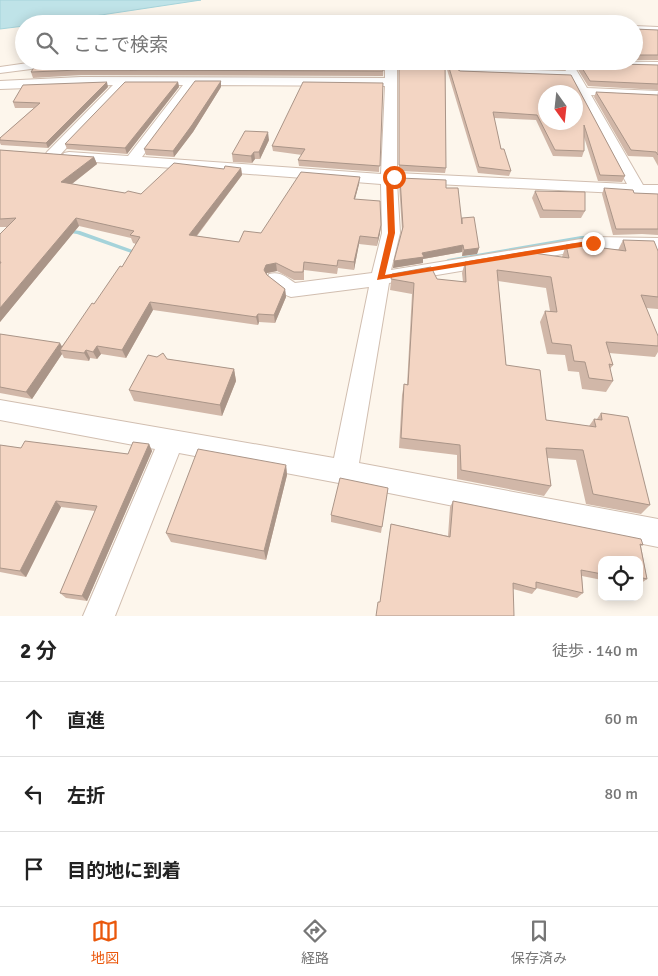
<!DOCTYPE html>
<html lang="ja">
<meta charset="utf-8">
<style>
:root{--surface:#fff;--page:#f6f6f6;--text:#222;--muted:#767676;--line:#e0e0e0;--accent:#ea580c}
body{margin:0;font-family:Signika,"Noto Sans JP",sans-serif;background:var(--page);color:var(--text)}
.controls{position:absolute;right:15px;bottom:15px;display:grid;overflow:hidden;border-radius:10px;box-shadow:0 2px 12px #0003}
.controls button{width:45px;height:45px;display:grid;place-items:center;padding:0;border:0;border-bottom:1px solid var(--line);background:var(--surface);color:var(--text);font:25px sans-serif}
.compass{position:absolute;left:538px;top:85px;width:45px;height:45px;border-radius:50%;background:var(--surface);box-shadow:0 2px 12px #0003;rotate:165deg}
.stop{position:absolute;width:15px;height:15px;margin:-11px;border:4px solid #ea580c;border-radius:50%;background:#fff}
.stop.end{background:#ea580c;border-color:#fff;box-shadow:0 1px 5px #0008}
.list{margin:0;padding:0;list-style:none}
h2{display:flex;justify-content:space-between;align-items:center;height:65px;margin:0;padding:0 20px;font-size:21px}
h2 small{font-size:16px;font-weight:400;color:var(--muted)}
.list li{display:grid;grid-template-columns:32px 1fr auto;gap:15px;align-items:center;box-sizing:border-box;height:75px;padding:0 20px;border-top:1px solid var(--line)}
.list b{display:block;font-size:19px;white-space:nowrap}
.list em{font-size:16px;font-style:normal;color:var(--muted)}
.icon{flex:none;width:28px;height:28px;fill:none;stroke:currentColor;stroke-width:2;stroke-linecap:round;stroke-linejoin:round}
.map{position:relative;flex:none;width:658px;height:616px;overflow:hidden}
.search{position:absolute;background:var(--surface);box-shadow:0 2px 12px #0003;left:15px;right:15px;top:15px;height:55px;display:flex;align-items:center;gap:12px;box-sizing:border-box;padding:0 18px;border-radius:28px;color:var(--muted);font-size:19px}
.sheet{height:290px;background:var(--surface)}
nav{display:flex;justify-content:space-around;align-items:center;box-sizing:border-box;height:70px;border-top:1px solid var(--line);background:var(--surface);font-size:14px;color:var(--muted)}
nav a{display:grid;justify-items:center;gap:2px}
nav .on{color:var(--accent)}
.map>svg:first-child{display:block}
.water{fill:#bfe3e8;stroke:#a5d3da}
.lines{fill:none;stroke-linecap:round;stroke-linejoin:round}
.stream{fill:#a5d3da;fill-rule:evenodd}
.street-casing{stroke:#d1beb0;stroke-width:2}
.street{fill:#fff;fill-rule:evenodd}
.wall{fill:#d1b7a8}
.shaded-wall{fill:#aa9588}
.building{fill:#f3d5c3;stroke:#aa9588;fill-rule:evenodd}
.route{fill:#ea580c}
</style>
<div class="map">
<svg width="658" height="616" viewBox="0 0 658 616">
<rect width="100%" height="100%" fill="#fdf6ec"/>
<path class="water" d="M0,0H201L41,24H24V26L0,29Z"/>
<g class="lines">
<path class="stream" d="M66,229L80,231L141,253L142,254L139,256L137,255L77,234L64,232L63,231L64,230Z
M581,236H593L596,238L593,240H581L448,263L445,261L448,259Z"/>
<defs>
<path id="street" d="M494,21H618L623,24H489Z
M634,26L658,27V33L634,32Z
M42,61H75L70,64L0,73V67Z
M385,61H397V173L627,184L570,78L459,74L453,71L451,61H462L464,68L566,71L561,61L658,62V68L574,66L587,88L658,91L657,98L591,95L643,185H658V195L397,182L400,233L391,270L593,237L658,238V250L593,249L389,283L359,463L658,519V547L344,484L179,453L115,616H83L155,449L0,420V400L334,458L369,287L291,297C282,294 272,287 267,279L269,274C280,271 286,277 295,283L372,273L382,233L381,184L69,160L64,159L62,156L64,153L69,152L128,156L183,85H126L57,158H47L45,155L47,152L113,85L0,89V81L81,77L385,78ZM195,85L385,86L381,174L142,157Z"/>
</defs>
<use href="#street" class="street-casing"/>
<use href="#street" class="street"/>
</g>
<path class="wall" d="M634,29L658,30V60H634Z
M112,61H132L133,65L132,70L384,61L383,76L81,75L33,78L31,72Z
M399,61H451L452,66L460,71L571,75L625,176L622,182L598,181L584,137V151L582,157L553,156L536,120L494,118L501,149L511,171L509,176L478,173L445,63L446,168L445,173L399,171Z
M464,61H563L564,64L563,69L465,66Z
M579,63L658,65V90L588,86L577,68Z
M178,82L179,87L127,154L67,149L65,144Z
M383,83L379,172L299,166L298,160L302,155L273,151L272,146Z
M108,87L48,148L1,145L0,143V138L34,108H15L13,102Z
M221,87L193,132L174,157L146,155L144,149Z
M596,92L658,95V166L653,157L628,156L594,97Z
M269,140L260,159H255L252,163L233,162L232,154Z
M0,150L94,157L97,164L72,184L125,193L141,194L224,169L241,168L242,175L197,236L239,242L261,233L359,184L355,199L381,225L380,233L377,246L359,244L354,270L338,268L337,274L304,270V280H294L277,271L267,273V275L285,289L286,297L275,323L259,322L258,325L153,310L126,358L101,354L97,359L90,358L89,361L64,358L62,354L32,399L0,393V334L62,346L122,267L136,244L133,243L131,238L79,226L0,322V234L7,227H0Z
M400,178L446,188L462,222L479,248L477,254L462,256V252L423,259V263L393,268L394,261L402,230L399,184Z
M604,188L634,193L658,194V235L642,234L613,235L602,194Z
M535,191L585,211L581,218H540L532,198Z
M623,240L658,251V309L646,308L658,336V352L655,357L609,353L613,365L610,369L613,381L606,392L582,389L579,372L568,371L565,355L547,354L540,322L545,311H550L546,288L498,281L506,365L546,420L589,426L594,419H597L601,413L650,505L641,514L586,504L576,460L547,458L551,486L544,496L457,479V455L399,448L402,395L404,384L407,385L412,294L390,290L392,274L463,282L462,273L465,262L562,257L566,245L618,250Z
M167,359L234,369L236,381L222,416L134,401L129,390Z
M149,444L152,451L87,601L66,598L60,593L95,511L61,507L26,577L0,572V445L21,448L128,454Z
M286,465L287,475L266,560L171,542L166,533Z
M388,488L381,533L331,522V515Z
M453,501L643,545L641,546L647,579L640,584H639V560H602V580L582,576L583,593L577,598L536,588V589L532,594L513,589L380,602L391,524L448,536L450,507Z"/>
<path class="shaded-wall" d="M132,61L133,65L132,70H130Z
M221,81V87L193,132L174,157L173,151Z
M107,82L108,87L48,148L46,143Z
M178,82L179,87L127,154L125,148Z
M268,132L269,140L260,159L259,152Z
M254,152L255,159L252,163L251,156Z
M94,157L97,164L64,190L61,182Z
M241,168L242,175L191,243L189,235Z
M360,177L359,184L353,206L354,199Z
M76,218L79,226L0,322V308Z
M381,225L380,233L377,246L378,238Z
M360,236L359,244L354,270V262Z
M463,245L462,252L423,259V263L393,268L394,261L422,253Z
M479,248L477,254L462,256L464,250Z
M276,263L277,271L267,273L265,278L264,270L266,265Z
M285,289L286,297L275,323L274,315Z
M150,302L153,310L126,358L122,350Z
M258,314L259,322L258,325L256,317Z
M60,343L64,350H60L62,354L32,399L26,392Z
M97,346L101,354L97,359L93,352Z
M86,350L90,358L89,361L84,353Z
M234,369L236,381L222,416L220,405Z
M149,444L152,451L87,601L82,596Z
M286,465L287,475L266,560L264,551Z
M56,501L61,507L26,577L20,571Z"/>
<path class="building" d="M634,29L658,30V55H634Z
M112,61H132L130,70L175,68L180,61H384L383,71L79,70L31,72L35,66Z
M399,61H445L446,168L399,165Z
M447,61H451L452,66L460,71L571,75L625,176L600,175L584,125V151L555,150L537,115L493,112L501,149H504L511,171L479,167ZM546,92H576V122H546Z
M468,61H563L564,64Z
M579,63L658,65V84L590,81Z
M195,81H221L192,125L173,151L144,149Z
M107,82L46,143L0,140V138L40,103L13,102L23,85Z
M125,82H178L125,148L65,144Z
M303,82L383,83L380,166L298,160L305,149L272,146Z
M596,92L658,95V155L656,152L631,150Z
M245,131L268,132L259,152H254L251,156L232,154Z
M0,150L94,157L61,182L125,193L128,191L141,194L174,163L224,169L225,166L241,168L189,235L239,242L244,231L261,233L301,172L360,177L354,199L380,201L381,225L378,238L360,236L354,262L338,260L337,266L304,262L303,272H294L276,263L266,265L264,270L267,275L285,289L274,315L258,314L256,317L150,302L122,350L97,346L93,352L86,350L84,353L60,350L92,303L94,304L120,266L122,267L140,237L130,235L134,231L76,218L0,308V264L1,262H0V234L16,218L0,219Z
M400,178L446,180V188H458L462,224V218L474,217L479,248L464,250L463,245L422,253L424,257L394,261L403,227Z
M604,188L633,190L634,193L658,194V229H616Z
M535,191L585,192V211L543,210Z
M623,240L654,241L658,251V297L641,295L658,336V346L606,342L613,365L609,364L613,381L589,378L585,362L574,361L571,345L552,343L545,311L557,312L551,277L497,270L506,365L540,370L546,420L596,427L594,419L602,420L601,413L628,417L650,505L593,494L583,450L546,448L551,486L461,470L460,445L401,438L404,384L408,385L414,283L391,279L392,274L431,267L437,279L466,282L465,262L526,252L569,258L566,245L573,244L626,251Z
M0,334L60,343L26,392L0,387Z
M163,353L167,359L234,369L220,405L129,390L148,355L157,357Z
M25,441L128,454L133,442L149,444L82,596L60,593L97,506L56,501L20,571L0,568V445L21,448Z
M198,449L286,465L264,551L166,533Z
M340,478L388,488L382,527L331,515Z
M453,501L641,539L643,545L640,544L647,579L639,577V560H602V574L581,570L583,593L536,582V589L513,583L514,616H376L378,602H380L391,524L450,537Z"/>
<path class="route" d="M394,176L398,177L393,180L395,233L385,275L593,240L597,243L593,245L377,280L388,233L386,178Z"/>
</svg>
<div class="controls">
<button><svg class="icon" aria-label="locate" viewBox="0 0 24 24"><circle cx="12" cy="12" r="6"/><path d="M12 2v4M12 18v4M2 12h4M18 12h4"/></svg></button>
</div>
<svg class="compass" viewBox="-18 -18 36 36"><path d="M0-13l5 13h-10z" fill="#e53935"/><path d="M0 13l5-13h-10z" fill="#767676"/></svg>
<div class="stop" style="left:394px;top:177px"></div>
<div class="stop end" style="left:593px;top:243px"></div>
<div class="search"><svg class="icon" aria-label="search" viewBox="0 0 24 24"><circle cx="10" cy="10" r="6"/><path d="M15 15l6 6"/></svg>ここで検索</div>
</div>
<section class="sheet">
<h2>2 分<small>徒歩 · 140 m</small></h2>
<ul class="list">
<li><svg class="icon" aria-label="ahead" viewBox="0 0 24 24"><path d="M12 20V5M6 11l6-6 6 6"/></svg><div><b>直進</b></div><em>60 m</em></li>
<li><svg class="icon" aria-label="left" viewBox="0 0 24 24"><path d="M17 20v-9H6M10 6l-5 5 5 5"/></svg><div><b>左折</b></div><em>80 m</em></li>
<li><svg class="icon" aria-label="arrive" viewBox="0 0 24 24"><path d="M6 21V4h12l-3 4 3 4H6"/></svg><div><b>目的地に到着</b></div></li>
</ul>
</section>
<nav>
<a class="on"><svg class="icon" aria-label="map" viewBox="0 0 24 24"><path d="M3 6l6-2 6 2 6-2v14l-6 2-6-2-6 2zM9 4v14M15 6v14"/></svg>地図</a>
<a><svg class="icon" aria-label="directions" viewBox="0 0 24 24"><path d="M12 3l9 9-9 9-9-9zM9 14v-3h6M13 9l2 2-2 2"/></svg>経路</a>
<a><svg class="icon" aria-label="saved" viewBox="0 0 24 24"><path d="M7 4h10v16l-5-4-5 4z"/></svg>保存済み</a>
</nav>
